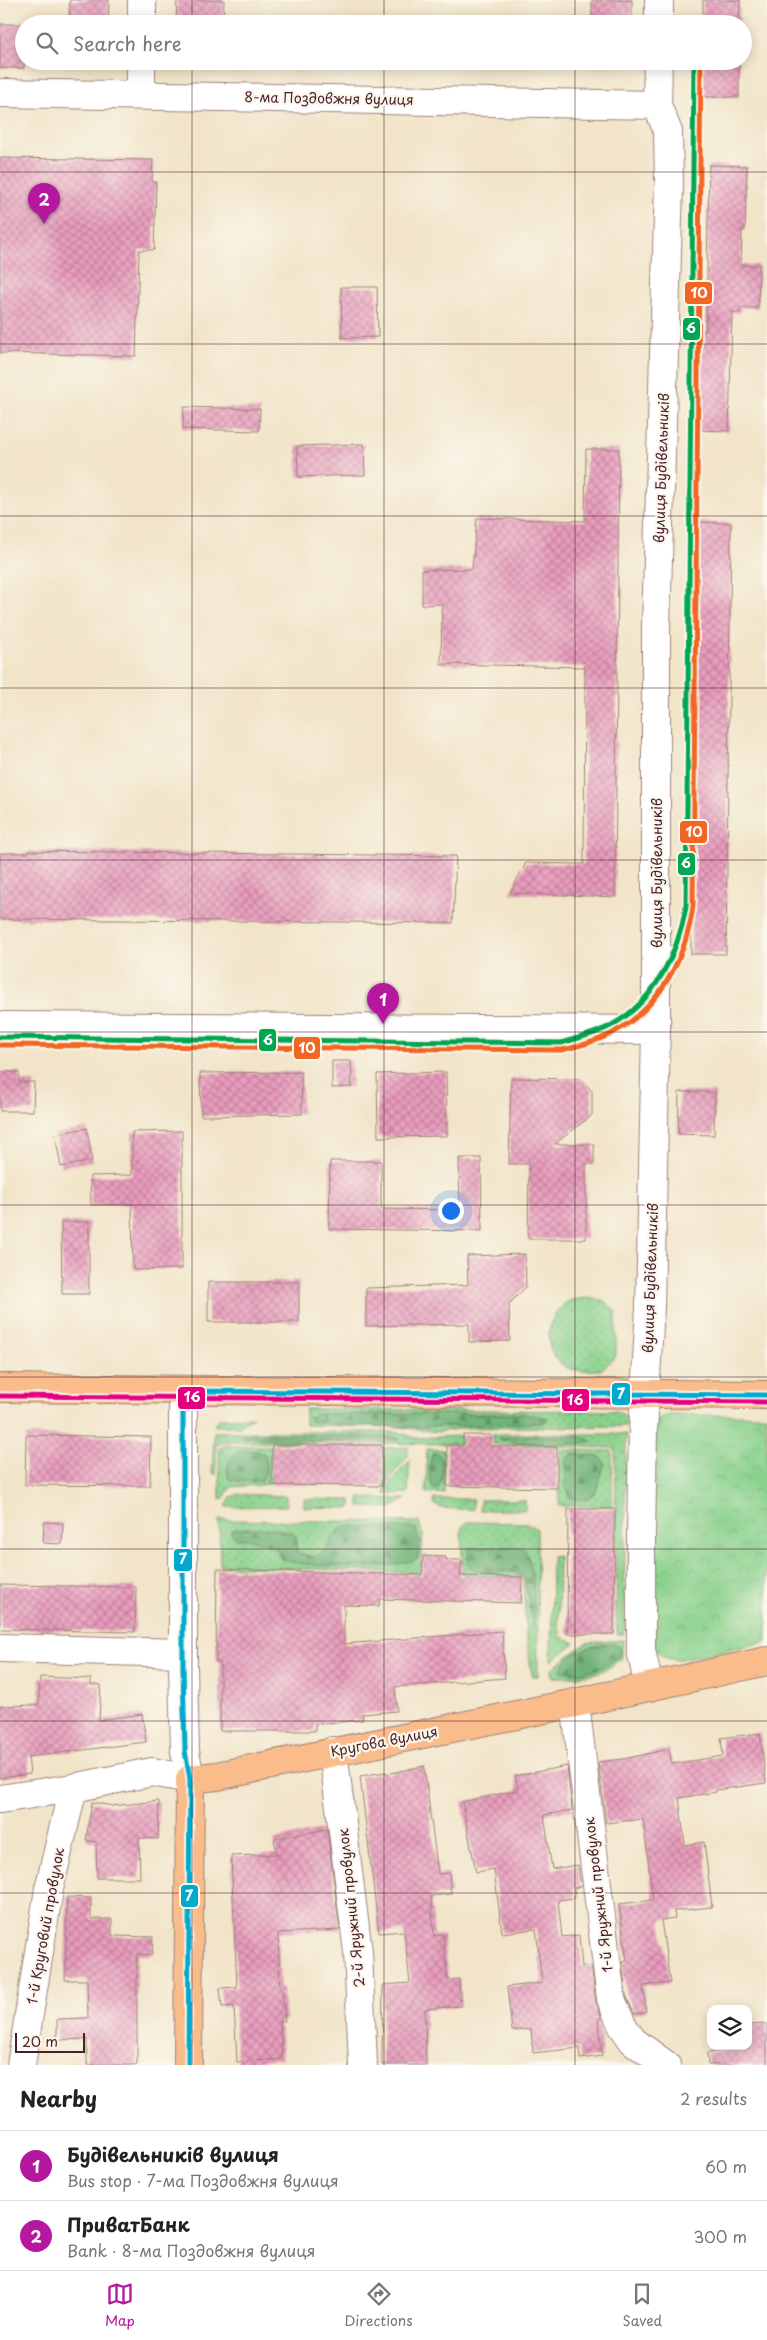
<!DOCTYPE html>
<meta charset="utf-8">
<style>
:root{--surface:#fff;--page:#f2f2f2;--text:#222;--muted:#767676;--line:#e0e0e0;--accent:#b5179e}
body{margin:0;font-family:"Playpen Sans",sans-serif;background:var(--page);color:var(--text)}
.controls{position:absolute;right:15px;bottom:15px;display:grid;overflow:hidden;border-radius:10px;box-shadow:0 2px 12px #0003}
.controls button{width:45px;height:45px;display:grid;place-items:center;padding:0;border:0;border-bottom:1px solid var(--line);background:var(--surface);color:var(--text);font:25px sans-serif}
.scale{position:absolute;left:15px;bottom:12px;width:70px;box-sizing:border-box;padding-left:5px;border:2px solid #4a1f2b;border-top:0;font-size:14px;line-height:18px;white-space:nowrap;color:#4a1f2b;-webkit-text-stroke:4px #fbf7ec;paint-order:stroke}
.you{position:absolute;left:450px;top:1210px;width:18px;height:18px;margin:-12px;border:4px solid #fff;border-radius:50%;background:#1a73e8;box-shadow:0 0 0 8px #1a73e833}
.badge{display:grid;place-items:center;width:32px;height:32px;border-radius:50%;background:var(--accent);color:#fff;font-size:16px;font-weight:700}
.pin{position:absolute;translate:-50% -41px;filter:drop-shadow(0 1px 2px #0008)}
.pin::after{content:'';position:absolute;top:26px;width:18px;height:15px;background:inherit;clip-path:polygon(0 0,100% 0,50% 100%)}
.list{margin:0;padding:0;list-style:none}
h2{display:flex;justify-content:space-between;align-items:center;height:65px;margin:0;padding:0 20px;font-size:21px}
h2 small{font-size:16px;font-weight:400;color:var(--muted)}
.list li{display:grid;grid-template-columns:32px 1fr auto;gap:15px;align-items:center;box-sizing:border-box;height:70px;padding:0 20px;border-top:1px solid var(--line)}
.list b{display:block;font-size:19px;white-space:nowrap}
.list p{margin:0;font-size:16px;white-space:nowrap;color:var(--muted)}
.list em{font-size:16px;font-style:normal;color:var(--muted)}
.icon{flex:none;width:28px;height:28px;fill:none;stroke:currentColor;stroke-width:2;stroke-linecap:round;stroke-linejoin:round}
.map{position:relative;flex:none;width:767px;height:2065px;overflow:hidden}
.search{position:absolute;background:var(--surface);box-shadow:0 2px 12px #0003;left:15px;right:15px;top:15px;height:55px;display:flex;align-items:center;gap:12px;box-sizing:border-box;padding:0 18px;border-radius:28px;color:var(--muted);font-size:19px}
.sheet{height:205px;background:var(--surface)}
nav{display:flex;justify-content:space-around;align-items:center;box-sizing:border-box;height:70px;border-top:1px solid var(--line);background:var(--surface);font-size:14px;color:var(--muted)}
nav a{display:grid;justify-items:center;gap:2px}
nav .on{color:var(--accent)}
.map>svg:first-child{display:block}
.grass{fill:url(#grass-dots);stroke:#6a785c}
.forest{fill:url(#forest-firs);stroke:#5c6952}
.park{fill:url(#park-crowns);stroke:#6a785c}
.building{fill:url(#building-cross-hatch)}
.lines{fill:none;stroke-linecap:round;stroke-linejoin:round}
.minor-casing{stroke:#9e827a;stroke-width:30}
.major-casing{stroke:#9e827a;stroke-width:30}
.minor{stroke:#fff;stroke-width:28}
.major{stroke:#fabc8b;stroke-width:28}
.bus-1-casing{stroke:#fbf7ec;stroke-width:9}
.bus-2-casing{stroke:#fbf7ec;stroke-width:9}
.bus-1{stroke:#00a9ce;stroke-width:5}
.bus-2{stroke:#e5007d;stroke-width:5}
.tram-1-casing{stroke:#fbf7ec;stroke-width:9}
.tram-2-casing{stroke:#fbf7ec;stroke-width:9}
.tram-1{stroke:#00a651;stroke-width:5}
.tram-2{stroke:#f26522;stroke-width:5}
.grid{fill:none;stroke:#4a1f2b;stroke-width:1;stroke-opacity:0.55}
.labels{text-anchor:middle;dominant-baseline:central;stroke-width:4.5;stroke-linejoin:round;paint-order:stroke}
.street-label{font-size:14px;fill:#4a1f2b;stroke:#fbf7ec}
.line-badge{stroke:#fbf7ec;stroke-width:2}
.badge-label{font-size:14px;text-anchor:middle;font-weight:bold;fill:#fff}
</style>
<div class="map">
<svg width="767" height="2065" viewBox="0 0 767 2065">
<defs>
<pattern id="grass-dots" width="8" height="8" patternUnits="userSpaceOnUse" patternTransform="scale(1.25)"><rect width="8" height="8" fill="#8ad18c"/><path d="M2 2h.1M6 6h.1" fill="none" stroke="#79b379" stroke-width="1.8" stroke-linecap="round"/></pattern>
<pattern id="forest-firs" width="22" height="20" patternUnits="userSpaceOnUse" patternTransform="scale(1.25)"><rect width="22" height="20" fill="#6fb378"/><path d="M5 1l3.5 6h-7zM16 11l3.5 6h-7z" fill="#5d9163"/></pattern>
<pattern id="park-crowns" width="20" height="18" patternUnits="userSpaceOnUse" patternTransform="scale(1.25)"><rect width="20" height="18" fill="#8ad18c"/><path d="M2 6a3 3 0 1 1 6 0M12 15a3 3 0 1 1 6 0" fill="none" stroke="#79b379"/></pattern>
<pattern id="building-cross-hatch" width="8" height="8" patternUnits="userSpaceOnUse" patternTransform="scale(1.25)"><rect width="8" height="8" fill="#e99dbd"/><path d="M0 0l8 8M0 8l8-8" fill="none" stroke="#bf7f9a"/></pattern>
</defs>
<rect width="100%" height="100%" fill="#fbf7ec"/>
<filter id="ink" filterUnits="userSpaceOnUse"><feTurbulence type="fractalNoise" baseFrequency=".02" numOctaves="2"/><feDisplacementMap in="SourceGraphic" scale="10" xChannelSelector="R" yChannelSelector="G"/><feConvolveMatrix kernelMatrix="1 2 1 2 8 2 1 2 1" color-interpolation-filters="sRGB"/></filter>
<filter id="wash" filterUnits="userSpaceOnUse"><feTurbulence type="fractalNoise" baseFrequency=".0096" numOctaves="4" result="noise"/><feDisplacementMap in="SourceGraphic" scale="20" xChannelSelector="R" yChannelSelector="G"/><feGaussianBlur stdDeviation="1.12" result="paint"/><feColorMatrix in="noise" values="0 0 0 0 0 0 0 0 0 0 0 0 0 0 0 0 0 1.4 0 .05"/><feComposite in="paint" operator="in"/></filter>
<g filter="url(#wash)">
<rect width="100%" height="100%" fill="#f1e4c8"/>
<path class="grass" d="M586,1298L603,1300L616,1311V1356L601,1370C590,1370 576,1372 566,1367C541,1354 545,1316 567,1302C572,1299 580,1299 586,1298Z
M305,1409L616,1411C624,1415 630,1417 631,1426L464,1428L438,1432L399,1427L305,1425Z
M253,1417L241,1426H215V1422L221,1418Z
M214,1432H399L415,1438L461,1436V1444L226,1442L216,1445V1475L212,1472Z
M493,1434H626L624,1634H617L615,1448L493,1444Z
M225,1446H271V1484L231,1487L224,1498L220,1499L219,1448Z
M408,1447V1456L384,1486V1448Z
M427,1449L444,1450V1493H426Z
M560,1450L612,1451V1506H559Z
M410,1460L408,1493L385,1494L386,1487Z
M239,1494L286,1496L287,1506L226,1507L231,1497Z
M359,1498L406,1499L392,1508L359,1507Z
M304,1499L351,1500V1508L304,1507Z
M434,1499H473V1510L441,1508L434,1504Z
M480,1500H525V1510H480Z
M219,1520L419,1522L423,1535L420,1573L220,1566Z
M467,1522L526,1523L537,1529L538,1677L532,1676L526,1635L523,1577L463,1575L461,1528Z
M559,1556L558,1624L561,1637L575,1643L551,1661L552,1557Z
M623,1640L622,1658C603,1676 579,1677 553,1677L550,1670L586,1643Z"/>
<path class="forest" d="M315,1414H523L546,1417L548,1420L543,1423L424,1427L346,1426L310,1421V1417Z
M251,1434L399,1437V1440H288L240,1437Z
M525,1436L581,1437L592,1441C581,1446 504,1444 498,1438Z
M243,1450L256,1451L266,1455V1471L262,1480L249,1482L230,1480C224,1468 230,1453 243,1450Z
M433,1453H438C445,1461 443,1481 437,1490L433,1489C429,1479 428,1462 433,1453Z
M578,1454L601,1457L605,1463L596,1492L586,1500L570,1498L565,1485L566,1460L571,1455Z
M347,1526L416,1528L420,1543L418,1558C401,1571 302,1568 281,1559L275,1547L251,1539H236L230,1531C239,1526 286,1527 294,1534C299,1538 294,1547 298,1553L314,1557C330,1553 330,1531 347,1526Z
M507,1547L523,1548C535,1558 535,1611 533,1628L525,1580C512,1562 481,1580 467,1564L469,1548Z
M614,1644L620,1647L619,1655C611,1668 573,1678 561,1670C568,1650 595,1644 614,1644Z"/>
<path class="park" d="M670,1415H767V1642L676,1660L663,1657L654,1648L655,1425L659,1418Z"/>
<g id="blocks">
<path class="building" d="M70,0H109L108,24H69Z
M177,0H224L223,24H176Z
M592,0H632V24H592Z
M703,0H740L739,24L703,22Z
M0,24H24V68H0Z
M702,61H739V97H703Z
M0,158L153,160L152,182H156L154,250H139L136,356L0,353Z
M709,165L747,166L745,230H742L741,265H759L758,308H740V313L732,312L729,431L695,430L696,331H706Z
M341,287H377L378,337L342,338Z
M184,407L260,409L259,431L183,429Z
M364,444L365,475L298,477L297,446Z
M586,449H619L615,897L510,893L526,863L584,864L585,667L441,664L442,604L422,605V570L472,569L477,518L585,521Z
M695,522L731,523L726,954H691Z
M29,851L456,856L453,923L0,919V853H28Z
M332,1061H351L352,1087L332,1088Z
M0,1072H19V1082H34L33,1111H0Z
M301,1072L302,1114L201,1116L200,1073Z
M446,1072L447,1136L378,1137L377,1074Z
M511,1078L581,1079L592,1091V1115L555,1144H594V1164H586V1239H528L529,1164H509Z
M679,1092H715L714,1135L678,1134Z
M87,1128L92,1161L61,1167L55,1134Z
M182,1131V1269L133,1270L132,1204L91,1205L90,1176L132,1175V1132Z
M459,1158H481L482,1231L329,1229L330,1161H381V1209L460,1210Z
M61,1222H89V1294H62Z
M525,1254L526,1287L509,1304L510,1341L469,1342V1324L366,1326V1288L468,1285L467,1256Z
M208,1282H299V1322H208Z
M26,1435L151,1437L150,1486L25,1485Z
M463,1435H491V1446L557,1447V1488L447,1486V1445H463Z
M272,1445H382V1486L272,1485Z
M568,1509H615L614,1634H567Z
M44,1522L63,1523L62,1544L43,1543Z
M423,1556L446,1557V1560H462L460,1576L522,1577L521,1603L380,1599L379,1606L344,1605V1644L502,1631L505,1678L395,1687L397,1711L362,1714L363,1720L315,1724V1731H220V1662H216L217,1569L422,1575Z
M0,1585L136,1587L135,1632L0,1629Z
M40,1677L91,1679V1685H101L99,1720L142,1714L146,1742L28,1757L30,1774L0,1778V1706L39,1705Z
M760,1733L766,1783L716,1790V1792L679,1798L685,1845L704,1842L712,1907L674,1911L675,1918L661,1920L670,1983L643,1986L646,2012L634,2014L626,1995L622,1962L627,1961L619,1904L653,1900L643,1819L606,1823L598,1762L624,1759L669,1749L672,1764L723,1756L721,1738Z
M424,1766L438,1874L449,1873L451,1894L431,1896L434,1936L443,1935L448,1980L459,1979L461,2006L425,2009L426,2065H382L383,1985L410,1983L404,1931L379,1933L360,1776L386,1772L387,1774Z
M567,1766L572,1810L544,1815L552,1869L578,1865L581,1886L574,1888L575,1898L558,1900L562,1937L579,1935L582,1967L591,1966L596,2001L602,2018H599L602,2056L580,2059L579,2048L533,2053L531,2029L512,2031L507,1987L542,1983L536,1929L502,1933L494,1869L476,1872L462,1802L518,1790L515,1776Z
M159,1801L158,1839L139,1838L140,1878H97L96,1842L86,1840L92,1802L112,1806Z
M327,1829L340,1930L278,1933L280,1988H282L285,2021H280L282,2059L237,2062L234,2006L222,2007L220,1988L237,1987L231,1856L277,1854L274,1839Z
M67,1897L91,1898V1919H112V1936L153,1937L152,1955L137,1954V2065H87V2039L57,2040V2019L88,2018L87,1980H65Z
M767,2024V2065H708L707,2053L748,2048V2025Z"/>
</g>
</g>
<g filter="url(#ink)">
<use href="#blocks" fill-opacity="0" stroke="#9e827a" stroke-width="1"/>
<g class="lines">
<defs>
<path id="minor" d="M142,24V0
M659,24V0
M0,93L657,105
M141,94V61
M0,1026L656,1030
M0,1648L183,1653
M649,1687L641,1650V1536L643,1431L650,1307L656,1030V627L669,183L668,132L657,105L658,61
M575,1703L611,1999L622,2025L633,2041L666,2065
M333,1751L358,1952L363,2065
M0,1799L73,1788L152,1772L190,1779L185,1751L183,1667V1391
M21,2065L49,1889L73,1788"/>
<path id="major" d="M0,1388L767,1395
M188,2065L190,1779L217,1776L575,1703L767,1661"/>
</defs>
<use href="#minor" class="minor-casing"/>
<use href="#major" class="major-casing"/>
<use href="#minor" class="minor"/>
<use href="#major" class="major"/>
<defs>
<path id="bus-1" d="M183,1391V1667L185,1751L190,1779L188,2065
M183,1391L767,1395"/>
<path id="bus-2" d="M0,1396L767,1402"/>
</defs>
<use href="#bus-1" class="bus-1-casing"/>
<use href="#bus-2" class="bus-2-casing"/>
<use href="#bus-1" class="bus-1"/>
<use href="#bus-2" class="bus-2"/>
<defs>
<path id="tram-1" d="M0,1037L561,1043C578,1038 597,1034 612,1025C655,1001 678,953 686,907L694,61"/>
<path id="tram-2" d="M0,1045L562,1050C580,1046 600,1041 616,1031C661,1006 686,956 693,907L701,61"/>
</defs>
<use href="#tram-1" class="tram-1-casing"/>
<use href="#tram-2" class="tram-2-casing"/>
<use href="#tram-1" class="tram-1"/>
<use href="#tram-2" class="tram-2"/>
</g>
</g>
<path class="grid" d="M192,0V24M384,0V24M575,0V24M192,61V2065M384,61V2065M575,61V2065M0,172H767M0,344H767M0,516H767M0,688H767M0,860H767M0,1032H767M0,1205H767M0,1377H767M0,1549H767M0,1721H767M0,1893H767"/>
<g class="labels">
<g class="street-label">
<text transform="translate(329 98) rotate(1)">8-ма Поздовжня вулиця</text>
<text transform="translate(661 468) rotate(-88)">вулиця Будівельників</text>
<text transform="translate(656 873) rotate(-90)">вулиця Будівельників</text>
<text transform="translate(650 1278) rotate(-88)">вулиця Будівельників</text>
<text transform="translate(384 1741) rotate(-11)">Кругова вулиця</text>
<text transform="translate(598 1895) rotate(-97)">1-й Яружний провулок</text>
<text transform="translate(351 1908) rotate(-96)">2-й Яружний провулок</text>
<text transform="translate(45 1926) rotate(-80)">1-й Круговий провулок</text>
</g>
</g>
<g class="line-badge">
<rect x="684" y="281" width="29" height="24" rx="5" fill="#f26522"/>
<rect x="682" y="317" width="19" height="24" rx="5" fill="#00a651"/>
<rect x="679" y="820" width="29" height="24" rx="5" fill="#f26522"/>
<rect x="677" y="852" width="19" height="24" rx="5" fill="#00a651"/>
<rect x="258" y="1028" width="19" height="24" rx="5" fill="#00a651"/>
<rect x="293" y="1036" width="28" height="24" rx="5" fill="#f26522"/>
<rect x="611" y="1382" width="20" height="24" rx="5" fill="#00a9ce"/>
<rect x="177" y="1386" width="29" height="24" rx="5" fill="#e5007d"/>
<rect x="561" y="1388" width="29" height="24" rx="5" fill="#e5007d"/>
<rect x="173" y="1548" width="20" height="24" rx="5" fill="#00a9ce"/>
<rect x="180" y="1884" width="19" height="24" rx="5" fill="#00a9ce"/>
</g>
<g class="badge-label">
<text x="699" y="298">10</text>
<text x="691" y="333">6</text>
<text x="694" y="837">10</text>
<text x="686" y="868">6</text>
<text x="268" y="1045">6</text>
<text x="307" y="1053">10</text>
<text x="621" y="1399">7</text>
<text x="192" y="1402">16</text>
<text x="575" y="1405">16</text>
<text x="183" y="1564">7</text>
<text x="189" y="1901">7</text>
</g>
</svg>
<div class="controls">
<button><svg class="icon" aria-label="layers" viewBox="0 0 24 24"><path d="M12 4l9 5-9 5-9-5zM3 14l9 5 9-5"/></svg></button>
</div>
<div class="scale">20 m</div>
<div class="you"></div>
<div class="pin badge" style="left:383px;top:1024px">1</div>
<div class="pin badge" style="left:44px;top:224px">2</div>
<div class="search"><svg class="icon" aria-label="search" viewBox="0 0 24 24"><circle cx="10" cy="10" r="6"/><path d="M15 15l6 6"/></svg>Search here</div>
</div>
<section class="sheet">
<h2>Nearby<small>2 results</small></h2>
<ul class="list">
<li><span class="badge">1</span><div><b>Будівельників вулиця</b><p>Bus stop · 7-ма Поздовжня вулиця</p></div><em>60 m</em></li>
<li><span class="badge">2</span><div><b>ПриватБанк</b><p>Bank · 8-ма Поздовжня вулиця</p></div><em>300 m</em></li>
</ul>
</section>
<nav>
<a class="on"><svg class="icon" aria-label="map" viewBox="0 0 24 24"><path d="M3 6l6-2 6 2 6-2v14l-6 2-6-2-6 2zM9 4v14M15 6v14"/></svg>Map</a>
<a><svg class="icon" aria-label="directions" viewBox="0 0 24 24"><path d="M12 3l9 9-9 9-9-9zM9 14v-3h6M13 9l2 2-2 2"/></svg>Directions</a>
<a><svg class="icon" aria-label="saved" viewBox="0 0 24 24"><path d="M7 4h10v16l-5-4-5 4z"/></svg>Saved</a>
</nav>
